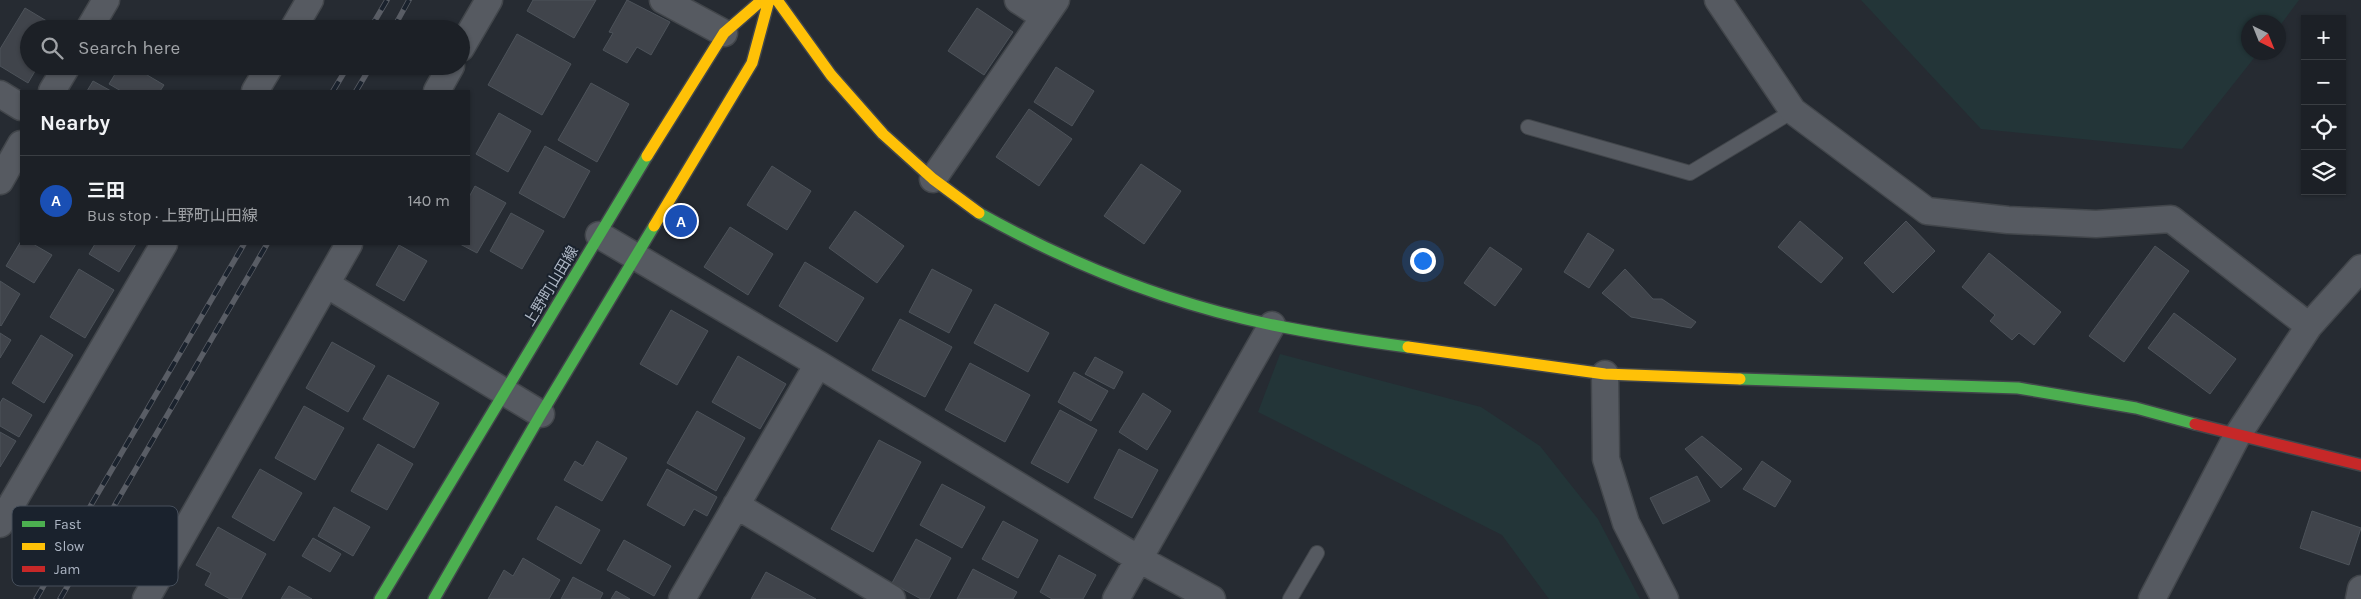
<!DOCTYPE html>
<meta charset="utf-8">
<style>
:root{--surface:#1c2026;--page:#292d32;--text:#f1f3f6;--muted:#a0a3a7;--line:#3a3e43;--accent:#1a73e8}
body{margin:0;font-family:Karla,"Noto Sans JP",sans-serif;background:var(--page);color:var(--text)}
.controls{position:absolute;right:15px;top:15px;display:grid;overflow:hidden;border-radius:0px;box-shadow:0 1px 4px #0004}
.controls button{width:45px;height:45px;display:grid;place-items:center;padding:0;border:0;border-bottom:1px solid var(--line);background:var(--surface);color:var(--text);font:25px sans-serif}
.compass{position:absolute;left:2241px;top:15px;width:45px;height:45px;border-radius:50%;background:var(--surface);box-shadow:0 1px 4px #0004;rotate:137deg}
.you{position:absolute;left:1422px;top:260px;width:18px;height:18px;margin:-12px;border:4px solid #fff;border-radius:50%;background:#1a73e8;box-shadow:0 0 0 8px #1a73e833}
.badge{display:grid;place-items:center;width:32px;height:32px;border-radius:50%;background:var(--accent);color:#fff;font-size:16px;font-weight:700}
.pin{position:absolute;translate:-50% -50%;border:2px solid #fff;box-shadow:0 1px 5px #0006}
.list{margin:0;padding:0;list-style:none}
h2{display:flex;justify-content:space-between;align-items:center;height:65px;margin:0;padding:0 20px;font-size:21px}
h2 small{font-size:16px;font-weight:400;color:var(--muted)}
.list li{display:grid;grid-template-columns:32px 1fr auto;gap:15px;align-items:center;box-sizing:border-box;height:90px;padding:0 20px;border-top:1px solid var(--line)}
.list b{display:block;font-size:19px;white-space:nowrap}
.list p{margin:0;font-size:16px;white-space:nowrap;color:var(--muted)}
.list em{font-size:16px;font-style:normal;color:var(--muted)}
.icon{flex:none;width:28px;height:28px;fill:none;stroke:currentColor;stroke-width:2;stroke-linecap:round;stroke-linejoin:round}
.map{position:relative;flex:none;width:2361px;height:599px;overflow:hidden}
.search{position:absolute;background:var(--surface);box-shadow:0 1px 4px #0004;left:20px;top:20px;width:450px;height:55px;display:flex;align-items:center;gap:12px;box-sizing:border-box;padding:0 18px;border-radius:28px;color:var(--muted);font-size:19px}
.panel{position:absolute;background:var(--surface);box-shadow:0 1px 4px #0004;left:20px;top:90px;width:450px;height:155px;border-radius:0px}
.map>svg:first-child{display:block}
.green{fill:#233538}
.building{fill:#40444b;stroke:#4d535a}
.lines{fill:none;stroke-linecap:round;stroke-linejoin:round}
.lane-casing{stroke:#42464b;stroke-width:16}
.street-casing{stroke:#42464b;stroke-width:29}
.fast-casing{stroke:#42464b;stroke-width:14}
.slow-casing{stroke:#42464b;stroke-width:14}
.jam-casing{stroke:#42464b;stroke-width:14}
.lane{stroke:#565a61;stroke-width:14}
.street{stroke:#565a61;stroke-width:26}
.fast{stroke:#4caf50;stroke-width:11}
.slow{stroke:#ffc107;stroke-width:11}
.jam{stroke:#c62828;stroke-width:11}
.rail-casing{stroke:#595d65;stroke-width:5.5}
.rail{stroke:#1a222d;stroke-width:4;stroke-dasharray:11;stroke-linecap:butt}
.labels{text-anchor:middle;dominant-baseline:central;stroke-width:4;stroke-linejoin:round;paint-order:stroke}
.street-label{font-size:15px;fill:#aeb7c5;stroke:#1a222d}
.key{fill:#1a222d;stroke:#464f5b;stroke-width:1}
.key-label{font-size:14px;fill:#aeb7c5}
</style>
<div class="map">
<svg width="2361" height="599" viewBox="0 0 2361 599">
<rect width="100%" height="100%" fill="#262b32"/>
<path class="green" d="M1861,0H2299L2279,27L2278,22H2248V52L2258,53L2182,149L1981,129Z
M1280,354L1481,407L1540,446L1598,519L1640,599H1549L1502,535L1258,412Z"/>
<path class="building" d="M533,0H596L574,38L527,11Z
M627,0L670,22L651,55L637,47L627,63L603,50L613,33L609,32Z
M25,8L60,29H29V66H38L28,83L0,66V49Z
M977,8L1013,32L984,75L948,51Z
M517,34L571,64L542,115L488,85Z
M120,66H132L164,85L160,91H121L109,84Z
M1056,67L1094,91L1072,126L1034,102Z
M93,81L111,91H87Z
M591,83L629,104L597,162L558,140Z
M1029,109L1072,139L1039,186L996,157Z
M499,113L531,131L508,172L476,154Z
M545,146L590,171L564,218L519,193Z
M1141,164L1181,191L1144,244L1104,216Z
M772,166L811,191L787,230L747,205Z
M475,186L506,203L477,253L460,244H469V197Z
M855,211L904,246L877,283L829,248Z
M511,213L544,231L522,269L490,251Z
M1800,221L1843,258L1821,283L1778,247Z
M1906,221L1935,251L1893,293L1864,263Z
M730,227L773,254L748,295L704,267Z
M1588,233L1614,250L1589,288L1564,272Z
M21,241V244H33L52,255L34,283L6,266Z
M95,244H136L119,272L89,254Z
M399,245L427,261L404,301L376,285Z
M2155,246L2189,271L2124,362L2089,336Z
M1490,247L1522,269L1495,306L1464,283Z
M1989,253L2061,312L2034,345L2019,333L2012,340L1990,321L1995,315L1962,287Z
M805,262L864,298L837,342L779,306Z
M79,269L114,290L85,338L50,317Z
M932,269L972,290L949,333L909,312Z
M1625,269L1653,299H1662L1696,322L1691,328L1631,317L1602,293Z
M0,281L20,294L1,326L0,325Z
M995,304L1049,333L1028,372L974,343Z
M671,310L708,331L677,385L640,364Z
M2174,313L2236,359L2210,394L2148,348Z
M900,319L952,347L925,397L872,370Z
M0,333L11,340L0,358Z
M41,335L73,355L44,403L12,383Z
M332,342L375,366L348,412L306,388Z
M738,356L786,384L760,429L712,402Z
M1095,357L1123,372L1114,389L1085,374Z
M970,363L1030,395L1005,442L945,410Z
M1074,372L1108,391L1091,421L1058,402Z
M388,375L439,403L414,448L363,419Z
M1143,393L1171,411L1147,450L1119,432Z
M3,398L32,415L19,437L0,426V403Z
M304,406L344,428L315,480L275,458Z
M1060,410L1097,430L1068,483L1031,463Z
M697,411L745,438L716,491L667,463Z
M0,432L16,441L0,467Z
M1702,436L1742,469L1721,488L1685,449Z
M879,440L921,462L873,552L831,529Z
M597,441L627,458L602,501L564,480L575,461L583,466Z
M378,444L413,464L387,510L351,491Z
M1119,449L1158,470L1132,518L1094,498Z
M1762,461L1791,481L1775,507L1743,489Z
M260,469L302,493L274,541L232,517Z
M667,469L717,497L707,516L694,509L684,526L647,505Z
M1697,476L1710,501L1663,524L1650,498Z
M942,484L985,507L962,548L920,525Z
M556,506L600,530L581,564L537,539Z
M334,507L370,527L353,556L318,536Z
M2312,511L2361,528L2349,565L2300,548Z
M1003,521L1038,540L1018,578L982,559Z
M218,527L266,554L241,599H230L205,585L211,573L196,565Z
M313,538L341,554L330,572L302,556Z
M916,539L951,558L929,599H921L892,583Z
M624,540L671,566L654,596L607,570Z
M1059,555L1096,575L1083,599H1052L1040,592Z
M523,558L560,580L549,599H488L504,570L513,576Z
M973,569L1017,592L1013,599H957Z
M766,572L816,599H751Z
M573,577L603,593L600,599H561Z
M289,586L312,599H281Z
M616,591L630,599H611Z"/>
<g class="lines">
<defs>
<path id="lane" d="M1528,127L1690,173L1793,111
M1290,599L1317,553"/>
<path id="street" d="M663,0L724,33
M1018,0L1044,17
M1718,0L1793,111L1927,211L2008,220L2096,224L2171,219L2309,326
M89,29L106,0
M293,29L310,0
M461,48L489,0
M52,91L67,66
M255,91L270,66
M437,91L451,66
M0,94L21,107
M933,179L1056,0
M0,181L21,144
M599,235L818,364L1139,559L1212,599
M326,284L541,414
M1605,374L1606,459L1626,523L1665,599
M736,505L892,599
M0,524L164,244
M146,599L349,244
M682,599L818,364
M1116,599L1272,325
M2152,599L2237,436L2309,326L2361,268
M2359,599L2361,589"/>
<path id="fast" d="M979,213C1070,264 1171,304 1273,325C1318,334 1363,341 1408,347
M1740,379L2018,388L2136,408L2195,424
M380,599L647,156
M434,599L541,414L654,226"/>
<path id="slow" d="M777,0L831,75L883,134L933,179L979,213
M647,156L724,33L762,0
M654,226L752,63L769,0
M1408,347L1605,374L1740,379"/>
<path id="jam" d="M2195,424L2361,465"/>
</defs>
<use href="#lane" class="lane-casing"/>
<use href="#street" class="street-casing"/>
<use href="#fast" class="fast-casing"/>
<use href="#slow" class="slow-casing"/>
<use href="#jam" class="jam-casing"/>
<use href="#lane" class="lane"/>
<use href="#street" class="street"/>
<use href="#fast" class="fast"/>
<use href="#slow" class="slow"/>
<use href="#jam" class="jam"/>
<defs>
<path id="rail" d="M370,29L387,0
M393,29L409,0
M333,91L348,66
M356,91L371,66
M36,599L244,244
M60,599L267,244"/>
</defs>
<use href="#rail" class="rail-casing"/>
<use href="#rail" class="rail"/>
</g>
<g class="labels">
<g class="street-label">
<text transform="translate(551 286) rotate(-59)">上野町山田線</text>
</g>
</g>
<rect x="12" y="506" width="166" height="80" rx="8" class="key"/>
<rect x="22" y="521" width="23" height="6" fill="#4caf50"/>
<rect x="22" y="543" width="23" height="7" fill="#ffc107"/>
<rect x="22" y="566" width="23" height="6" fill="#c62828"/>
<g class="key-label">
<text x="54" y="529">Fast</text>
<text x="54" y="551">Slow</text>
<text x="54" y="574">Jam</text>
</g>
</svg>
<div class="controls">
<button>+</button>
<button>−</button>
<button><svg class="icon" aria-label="locate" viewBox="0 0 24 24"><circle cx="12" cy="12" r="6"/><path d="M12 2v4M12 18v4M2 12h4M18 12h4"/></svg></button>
<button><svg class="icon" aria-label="layers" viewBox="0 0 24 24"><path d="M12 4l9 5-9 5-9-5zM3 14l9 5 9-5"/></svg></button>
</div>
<svg class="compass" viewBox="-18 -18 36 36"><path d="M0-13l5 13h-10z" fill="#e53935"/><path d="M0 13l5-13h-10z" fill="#a0a3a7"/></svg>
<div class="you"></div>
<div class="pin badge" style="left:681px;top:221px;background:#1a4fb4">A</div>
<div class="search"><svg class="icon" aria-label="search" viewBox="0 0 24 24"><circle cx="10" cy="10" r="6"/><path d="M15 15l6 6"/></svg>Search here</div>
<section class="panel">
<h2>Nearby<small></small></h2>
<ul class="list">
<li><span class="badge" style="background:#1a4fb4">A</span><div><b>三田</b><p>Bus stop · 上野町山田線</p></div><em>140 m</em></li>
</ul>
</section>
</div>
